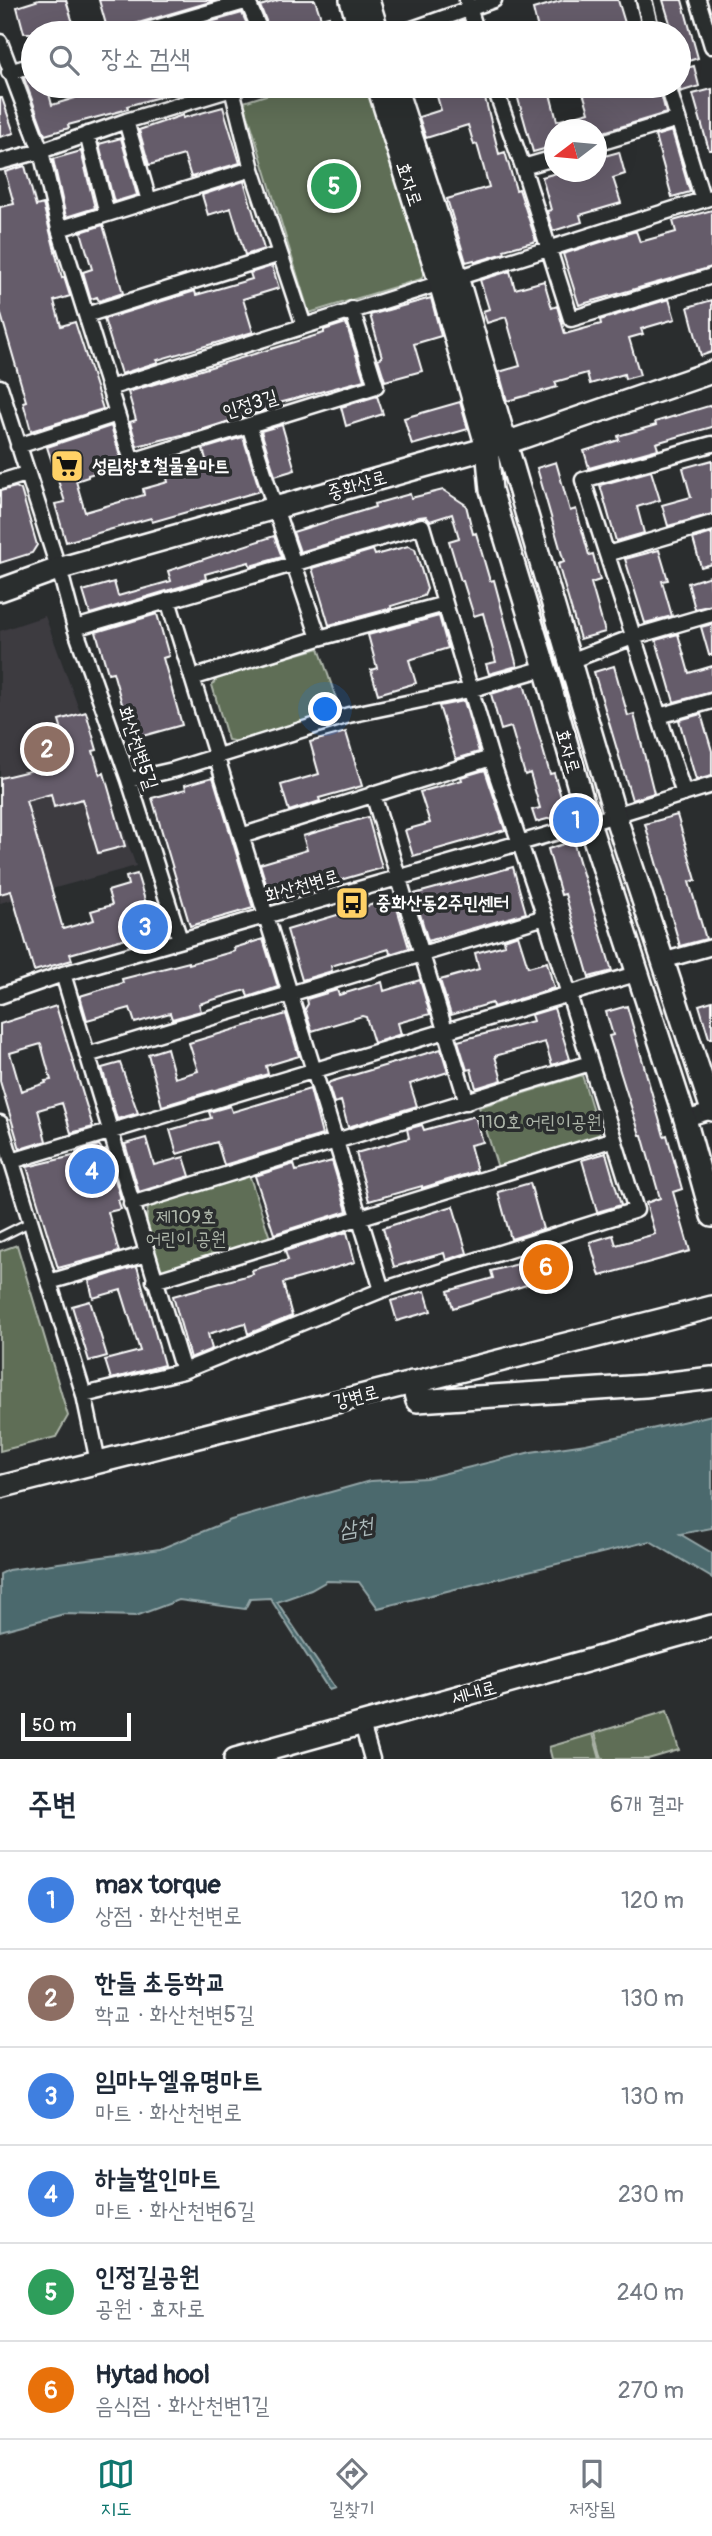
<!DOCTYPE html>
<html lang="ko">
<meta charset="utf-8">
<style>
:root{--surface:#fff;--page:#f6f6f7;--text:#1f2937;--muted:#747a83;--line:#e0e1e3;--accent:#0f766e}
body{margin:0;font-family:Pangolin,"Poor Story",sans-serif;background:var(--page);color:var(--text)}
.compass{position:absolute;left:544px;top:119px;width:63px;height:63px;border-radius:50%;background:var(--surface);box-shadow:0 7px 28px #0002;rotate:254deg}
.scale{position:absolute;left:21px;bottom:18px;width:110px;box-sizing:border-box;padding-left:7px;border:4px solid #fff;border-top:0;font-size:19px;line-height:24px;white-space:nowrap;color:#fff;-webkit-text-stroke:5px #2a2d2e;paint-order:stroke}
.you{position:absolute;left:326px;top:710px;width:24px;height:24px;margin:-18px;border:5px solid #fff;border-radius:50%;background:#1a73e8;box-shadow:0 0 0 10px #1a73e833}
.badge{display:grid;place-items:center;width:46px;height:46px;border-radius:50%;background:var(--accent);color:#fff;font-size:23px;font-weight:700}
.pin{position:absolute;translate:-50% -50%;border:4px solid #fff;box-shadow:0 2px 7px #0006}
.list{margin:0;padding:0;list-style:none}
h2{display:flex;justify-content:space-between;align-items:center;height:91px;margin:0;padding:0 28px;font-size:30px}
h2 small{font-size:23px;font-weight:400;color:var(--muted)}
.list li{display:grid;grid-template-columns:46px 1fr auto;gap:21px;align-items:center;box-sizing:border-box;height:98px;padding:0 28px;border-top:2px solid var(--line)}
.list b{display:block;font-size:26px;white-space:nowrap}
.list p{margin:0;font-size:23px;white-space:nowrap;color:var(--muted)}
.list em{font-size:23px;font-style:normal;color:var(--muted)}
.icon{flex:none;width:38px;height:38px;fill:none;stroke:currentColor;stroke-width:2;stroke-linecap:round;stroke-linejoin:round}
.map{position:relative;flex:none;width:712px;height:1759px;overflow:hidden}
.search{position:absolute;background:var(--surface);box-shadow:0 7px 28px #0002;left:21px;right:21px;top:21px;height:77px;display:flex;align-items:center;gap:18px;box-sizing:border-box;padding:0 24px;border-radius:38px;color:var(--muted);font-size:26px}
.sheet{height:679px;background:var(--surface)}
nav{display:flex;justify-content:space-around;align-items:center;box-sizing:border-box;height:98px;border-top:2px solid var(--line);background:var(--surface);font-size:19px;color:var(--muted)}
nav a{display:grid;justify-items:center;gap:4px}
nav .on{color:var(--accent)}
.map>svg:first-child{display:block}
.built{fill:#3c3b40}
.green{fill:#5e6e56;stroke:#aeb6aa;stroke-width:2}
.water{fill:#4b696d;stroke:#93a5a7;stroke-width:2}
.building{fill:#655c6b;stroke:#fff;stroke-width:2;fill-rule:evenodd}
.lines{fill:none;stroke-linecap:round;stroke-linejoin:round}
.lane-casing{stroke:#fff;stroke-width:12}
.street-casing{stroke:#fff;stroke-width:19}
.secondary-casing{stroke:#fff;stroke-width:26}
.lane{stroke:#2a2d2e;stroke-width:7}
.street{stroke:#2a2d2e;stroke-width:14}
.secondary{stroke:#2a2d2e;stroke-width:21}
.labels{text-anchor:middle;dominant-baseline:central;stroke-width:7;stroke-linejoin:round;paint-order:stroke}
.street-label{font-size:19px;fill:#fff;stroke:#2a2d2e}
.poi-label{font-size:19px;font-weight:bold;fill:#fff;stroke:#2a2d2e;text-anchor:start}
.park-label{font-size:19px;fill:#aeb6aa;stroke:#2a2d2e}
.water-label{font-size:21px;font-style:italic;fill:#aebcbd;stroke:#2a2d2e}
</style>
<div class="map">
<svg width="712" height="1759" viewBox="0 0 712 1759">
<rect width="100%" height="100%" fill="#2a2d2e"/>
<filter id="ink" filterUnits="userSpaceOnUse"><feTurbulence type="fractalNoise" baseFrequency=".0143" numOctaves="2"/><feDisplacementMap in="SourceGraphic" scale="14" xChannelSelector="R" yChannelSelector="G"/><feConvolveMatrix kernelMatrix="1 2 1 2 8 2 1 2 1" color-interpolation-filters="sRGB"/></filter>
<g filter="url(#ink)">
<path class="built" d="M45,616L136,866L0,903V631Z"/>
<path class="green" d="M294,86H367L426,270L421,279L309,313L244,102Z
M319,648L341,713L244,743L228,740L212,685L218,677Z
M582,1075L601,1137L498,1168L479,1107Z
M249,1174L270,1238L163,1271C150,1253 142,1226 149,1204Z
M17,1245L68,1416L56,1437L0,1451V1251Z
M667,1711L679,1750L648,1759H602L595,1733Z
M593,1734L600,1759H552L549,1747Z"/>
<path class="water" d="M712,1415V1528L680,1534L712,1553V1578L650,1541L378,1608L359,1582L327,1581L311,1590L277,1602L335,1688L329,1690L270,1598L250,1599L245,1609L179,1600L136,1616L64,1614L0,1631V1574L8,1570L160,1549L231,1520L370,1481L426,1478L531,1452L586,1444Z"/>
<path class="building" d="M39,0H66L76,33H24L17,7Z
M99,0H217L135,24L131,27L129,33H113L112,27L107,28Z
M279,0H315L321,18L329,16L335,33H271L260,6Z
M564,0H618L628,33H539L533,9Z
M663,0H682L698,58L682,63L679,53V33H673Z
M242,13L251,33H172Z
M694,66L699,86L680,92L679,70Z
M33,75V86H47L52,105L75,98L72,86H187L188,89L127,106L128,109L68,125L69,128L45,135L24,78Z
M434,86H482L499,154L505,152L516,190L519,189L536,241L504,250L505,253L475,262L474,260L466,262L447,199L489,187L477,144L474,145L468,125L426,138L419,117L441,110Z
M548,86L557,121L589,112L581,86H659L666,113L597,134V130H555V146L533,152L517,95Z
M712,89V150H709L693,94Z
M0,98H2L14,133L0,137Z
M223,107L240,163L191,177L184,155L149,165L139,130L183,115V118Z
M672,131L690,192L672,197L655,136Z
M121,138L137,195L114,202L99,144Z
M81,151L95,208L66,217L53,159Z
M619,152L625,174L613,178L621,203L580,215L582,222L553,231L547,211L551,210L542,177L560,172H597V158Z
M25,166L36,206L43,204L62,278L64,277L70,296L54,301L61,326L75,322L103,409L31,431L23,402L26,401L0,311V207L14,204L5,172Z
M244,181L264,249L245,255L231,208L208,215L202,195Z
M712,210V267L579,305L563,254L636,231L640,242L676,232L673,221Z
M103,225L123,293L99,301L97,297L91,299L83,272L92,269L81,232Z
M272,266L279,288L243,299L253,332L157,360L158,362L121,374L104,319L195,291L196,295L252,279L250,273Z
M510,271L515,289L544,281L552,308L557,306L565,334L601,324L600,320L669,299L675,319L641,329L643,334L629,338L640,375L625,379L624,374L590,384L587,373L555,382L557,387L507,401L499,372L520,366L506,317L487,323L483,311L489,309L480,280Z
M431,298L441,336L414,344L422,371L385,381L378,359L382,357L370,315Z
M712,300V352L701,356L688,307Z
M346,323L364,380L283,402L276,404L277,406L198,431L137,446L130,422L136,420L128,392L324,333V330Z
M377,396L383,414L346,426L341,407Z
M460,402L468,429L412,445L404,418Z
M712,405V427L656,443L658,449L589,468L584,451L619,440L618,436L656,425L655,422Z
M282,425L295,470L275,476L261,431Z
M111,426L123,465L88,475V477L76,481L85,512L144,495L143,489L168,482L166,474L207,463L203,449L243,437L260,491L152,522L151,518L66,542L55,504L65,502L47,447Z
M712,460V514L668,526L662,505L691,497L683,468Z
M556,462L570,511L576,509L589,555L593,554L600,580L591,583L605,632L580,639L558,564L564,562L537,468Z
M651,471L660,500L637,507L644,533L616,541L600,485Z
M16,487L21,490L37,545L32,553L0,563V491Z
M443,490L466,505L473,534L476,533L490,581L494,580L517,666L489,674L486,664L496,662L483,613L474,616L463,581H461L449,541L459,538L452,514L430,521L426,516L419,517L300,552L293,532L375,507L374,504L410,494L411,498Z
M712,533V564L701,567L693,539Z
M274,536L282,557L250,566L249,562L205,574L206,579L90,614L83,591L114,582L118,596L171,581L168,571Z
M408,546L415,549L427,589L424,596L391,606L392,608L329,625L312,568L373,550L375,555Z
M659,550L668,580L662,581L672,616L645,623L625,559Z
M710,576L712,605L695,609L688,583Z
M157,614L169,656L163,658L182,725L132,739L113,672L108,673L96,632Z
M439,616L448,648L409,660L416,683L378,694L371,670L377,668L368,635Z
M712,624V655H709L701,627Z
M678,634L689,673L712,666V692L674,702L656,640Z
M614,666L628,716L634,714L654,793L632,800L594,672Z
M524,684L550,774L554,773L566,814L536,822L532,810L540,808L530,773L525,775L511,727L501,730L491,694Z
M464,701L479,752L456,759L439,706Z
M86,712L97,750L93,751L100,775L104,773L125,846L98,853L82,799L54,807L51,794L26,801L63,929L94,920L91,911L112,905L108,891L128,885L126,877L137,874L154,930L70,954L72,960L34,971L11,891L0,894V778L71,761L59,720Z
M701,714L712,751V776L696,780L679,720Z
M346,732L362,786L319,798L320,801L289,811L281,785L319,774L310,742Z
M485,770L505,830L413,856L405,830L430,823L420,792L462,780L461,777Z
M213,777L253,908L190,926L152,798L186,789L185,785Z
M677,815L696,880L689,882L706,939L680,946L645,824Z
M368,817L382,868L271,900L260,864L307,850L303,836Z
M573,841L612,971L589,977L565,894L561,895L548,849Z
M513,867L526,913L428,941L414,894Z
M394,898L409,948L390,954L389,949L331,966L332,971L302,980L287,930Z
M518,935L528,967L547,962L554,988L493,1007L492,1003L451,1015L440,980L479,969L475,953L505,945L504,940Z
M263,939L278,987L248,997L246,990L199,1004L201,1011L172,1019L170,1013L135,1023L130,1008L87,1020L80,996L123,983L122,979L189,962V964L235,951L234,948Z
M420,980L430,1014L398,1023L401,1034L374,1043L366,1017L362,1016L312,1031L305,1009L308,1004L307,999L337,990L339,995L382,982L384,991Z
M712,1001V1038H709L699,1005Z
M56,1006L93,1127L71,1133L62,1103L38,1110L46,1141L20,1149L0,1081V1024ZM41,1044L51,1080L45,1081L46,1083L21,1091L10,1053Z
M627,1006L664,1136L667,1135L682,1189L673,1192L690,1251L600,1276L590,1242L613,1235L616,1245L655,1234L646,1203L660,1198L642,1135H640L609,1036L613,1035L606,1012Z
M554,1008L570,1059L552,1065L545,1042L495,1056L502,1080L476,1088L471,1069L467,1070L458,1041L533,1021L531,1015Z
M286,1014L299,1056L266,1066L268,1074L162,1106L148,1054L167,1048L175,1078L198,1071L189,1043Z
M441,1049L448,1072L410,1084L417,1106L348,1127L341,1101L334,1103L328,1084L330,1082Z
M120,1063L138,1113L117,1119L102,1068Z
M310,1089L322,1135L224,1165L217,1142L177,1154L170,1130L211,1118L209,1112L230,1106L232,1112Z
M475,1116L483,1142L470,1145L477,1171L422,1188V1186L369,1201L356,1153L409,1138L407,1129L422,1125L424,1130Z
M146,1138L154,1165L184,1157L190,1176L139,1192L125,1144Z
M99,1145L103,1151L106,1150L121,1199L118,1200L121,1209L108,1212L119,1252L58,1268L27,1167L77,1155L76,1152Z
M606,1153L621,1205L597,1212L582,1160Z
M332,1161L347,1211L274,1234L255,1176L294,1164L296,1171Z
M530,1183L543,1229L511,1239L498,1192Z
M453,1206L467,1253L446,1260L444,1253L394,1267L383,1228Z
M347,1232L355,1262L283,1283L292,1316L248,1334L245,1323L208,1334L212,1349L190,1358L173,1296L253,1274L252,1270L288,1260L285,1251Z
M557,1254L564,1277L537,1285L536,1282L453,1308L448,1291L493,1278L491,1271Z
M137,1266L164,1365L111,1379L105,1360L140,1351L121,1290L93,1298L89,1281Z
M425,1291L431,1311L397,1321L391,1301Z
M90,1301L107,1356L89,1361L72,1306Z"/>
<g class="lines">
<defs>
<path id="lane" d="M0,1237L30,1222"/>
<path id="street" d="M247,0L261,33
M644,0L652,33
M698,0L712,46
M467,1L477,33
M138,33L248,1
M401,33L494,0
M0,42L41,151L59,229L132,461L376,386L352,309
M9,72L33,65
M494,86L523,167L571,319L712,276
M668,86L703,200
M232,89L252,169L304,326
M126,121L149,201
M87,134L107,214
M596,144L678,119
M0,162L41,151L126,121L242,86
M523,167L554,158
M59,229L252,169
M86,315L280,254
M0,387L63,583L75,628L129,780L180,940
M109,388L712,197
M249,425L275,508L319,638
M18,446L117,414
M0,482L26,474
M607,554L712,523
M168,600L382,1290
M75,628L422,526L491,758L545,917L636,1210L382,1290L183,1371L84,1395
M570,661L633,637L712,614
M192,678L319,638L445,604
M659,716L712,701
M129,780L173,770L349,715L469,690L545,668
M373,794L467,1102
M684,794L583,480L712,444
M241,836L491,758
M662,961L712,947
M63,974L183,1371
M0,996L63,974L589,823L712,785
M87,1055L545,917
M685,1119L712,1111
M0,1123L84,1395L98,1462
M12,1161L639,973
M131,1204L590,1063
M154,1281L614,1139
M49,1282L146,1254
M362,1724L372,1759"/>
<path id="secondary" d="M351,0L361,33
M368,0L378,33
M378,86L440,283L487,448L491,490L545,668L589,823L685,1119L712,1216
M395,86L457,277L615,815L712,1110
M0,590L58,569L506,443L712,372
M412,1382L417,1401L645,1386L712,1378
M0,1487L712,1307
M235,1759L712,1626"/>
</defs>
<use href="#lane" class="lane-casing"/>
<use href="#street" class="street-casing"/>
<use href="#secondary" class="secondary-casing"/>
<use href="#lane" class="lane"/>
<use href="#street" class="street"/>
<use href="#secondary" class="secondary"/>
</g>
</g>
<defs>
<symbol id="supermarket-square" viewBox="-11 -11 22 22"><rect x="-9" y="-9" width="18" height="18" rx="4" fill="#ffd166" stroke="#2a2d2e"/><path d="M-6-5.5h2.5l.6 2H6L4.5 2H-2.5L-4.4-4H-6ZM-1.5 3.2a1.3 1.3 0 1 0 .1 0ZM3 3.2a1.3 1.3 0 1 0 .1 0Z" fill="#111"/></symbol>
<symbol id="bus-square" viewBox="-11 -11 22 22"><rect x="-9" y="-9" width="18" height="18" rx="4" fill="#ffd166" stroke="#2a2d2e"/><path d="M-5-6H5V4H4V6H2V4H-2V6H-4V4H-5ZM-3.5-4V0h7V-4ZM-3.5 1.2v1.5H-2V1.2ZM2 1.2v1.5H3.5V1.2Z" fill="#111"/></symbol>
</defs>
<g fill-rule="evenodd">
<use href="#supermarket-square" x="48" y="447" width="38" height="38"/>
<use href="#bus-square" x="333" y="884" width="38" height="38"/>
</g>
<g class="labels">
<g class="street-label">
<text transform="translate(409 184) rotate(72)">효자로</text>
<text transform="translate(250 404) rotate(-17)">인정3길</text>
<text transform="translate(357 485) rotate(-16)">중화산로</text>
<text transform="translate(138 748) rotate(71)">화산천변5길</text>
<text transform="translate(568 751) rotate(74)">효자로</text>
<text transform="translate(302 886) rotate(-16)">화산천변로</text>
<text transform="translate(356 1397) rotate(-14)">강변로</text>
<text transform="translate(474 1693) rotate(-16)">세내로</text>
</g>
<g class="poi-label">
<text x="92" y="466">성림창호철물올마트</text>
<text x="376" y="903">중화산동2주민센터</text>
</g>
<g class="park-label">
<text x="540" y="1122">110호 어린이공원</text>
<text x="186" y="1217">제109호<tspan x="186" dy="22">어린이 공원</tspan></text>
</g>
<g class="water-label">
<text transform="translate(356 1528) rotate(-10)">삼천</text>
</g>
</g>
</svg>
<svg class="compass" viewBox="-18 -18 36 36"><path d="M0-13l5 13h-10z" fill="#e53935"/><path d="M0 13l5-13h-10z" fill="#747a83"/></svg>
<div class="scale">50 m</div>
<div class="you"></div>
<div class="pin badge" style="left:576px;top:820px;background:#3f7fe0">1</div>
<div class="pin badge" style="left:47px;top:749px;background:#8d6e63">2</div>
<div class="pin badge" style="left:145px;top:927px;background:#3f7fe0">3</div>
<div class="pin badge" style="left:92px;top:1171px;background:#3f7fe0">4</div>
<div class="pin badge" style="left:334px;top:186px;background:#2e9e5b">5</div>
<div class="pin badge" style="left:546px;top:1267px;background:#e8710a">6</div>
<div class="search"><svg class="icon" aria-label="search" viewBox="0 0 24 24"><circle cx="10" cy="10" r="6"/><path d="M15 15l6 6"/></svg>장소 검색</div>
</div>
<section class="sheet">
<h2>주변<small>6개 결과</small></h2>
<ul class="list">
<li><span class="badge" style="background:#3f7fe0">1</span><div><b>max torque</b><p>상점 · 화산천변로</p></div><em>120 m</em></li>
<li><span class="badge" style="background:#8d6e63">2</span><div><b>한들 초등학교</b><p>학교 · 화산천변5길</p></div><em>130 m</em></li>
<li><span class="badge" style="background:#3f7fe0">3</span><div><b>임마누엘유명마트</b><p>마트 · 화산천변로</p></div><em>130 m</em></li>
<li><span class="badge" style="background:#3f7fe0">4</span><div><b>하늘할인마트</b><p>마트 · 화산천변6길</p></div><em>230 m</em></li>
<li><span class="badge" style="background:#2e9e5b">5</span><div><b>인정길공원</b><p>공원 · 효자로</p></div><em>240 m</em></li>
<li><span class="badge" style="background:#e8710a">6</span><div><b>Hytad hool</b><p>음식점 · 화산천변1길</p></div><em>270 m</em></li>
</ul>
</section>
<nav>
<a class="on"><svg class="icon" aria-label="map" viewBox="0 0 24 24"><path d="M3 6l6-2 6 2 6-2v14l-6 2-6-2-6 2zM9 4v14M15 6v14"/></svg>지도</a>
<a><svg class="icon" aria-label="directions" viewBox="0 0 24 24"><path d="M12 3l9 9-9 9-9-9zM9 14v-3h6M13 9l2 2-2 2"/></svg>길찾기</a>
<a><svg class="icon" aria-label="saved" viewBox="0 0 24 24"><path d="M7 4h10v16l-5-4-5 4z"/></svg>저장됨</a>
</nav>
